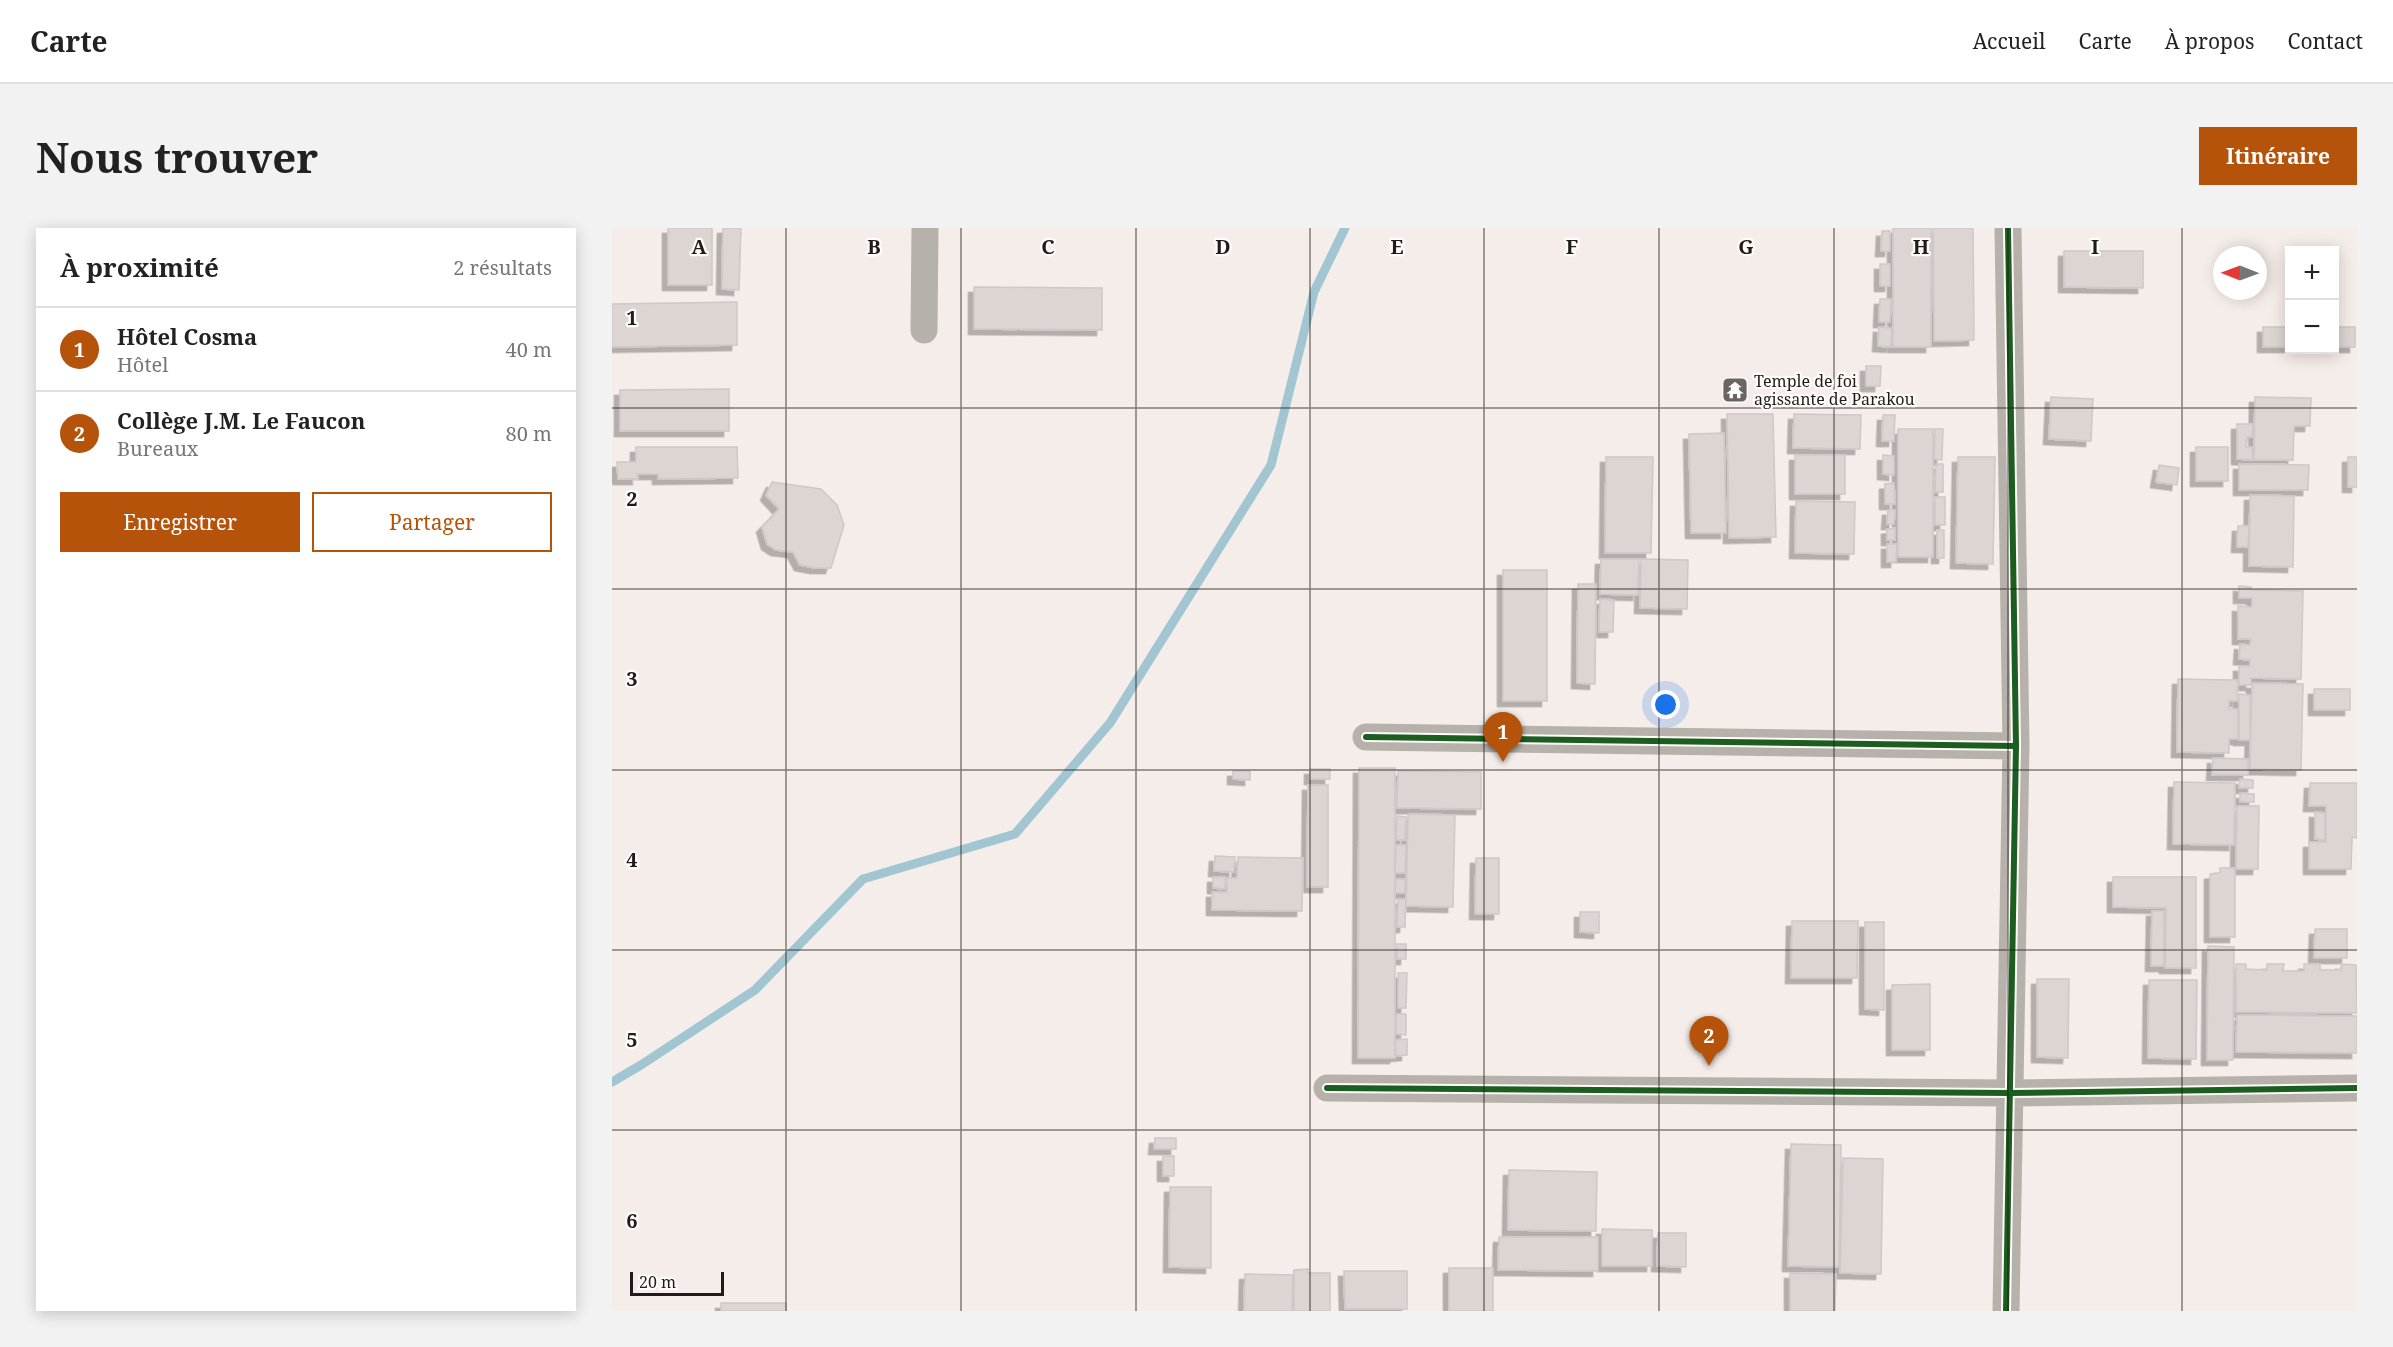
<!DOCTYPE html>
<html lang="fr">
<meta charset="utf-8">
<style>
:root{--surface:#fff;--page:#f2f2f2;--text:#222;--muted:#767676;--line:#e0e0e0;--accent:#b45309}
body{margin:0;font-family:"Noto Serif",serif;background:var(--page);color:var(--text)}
.controls{position:absolute;right:18px;top:18px;display:grid;overflow:hidden;border-radius:0px;box-shadow:0 3px 15px #0003}
.controls button{width:54px;height:54px;display:grid;place-items:center;padding:0;border:0;border-bottom:2px solid var(--line);background:var(--surface);color:var(--text);font:30px sans-serif}
.compass{position:absolute;left:1601px;top:18px;width:54px;height:54px;border-radius:50%;background:var(--surface);box-shadow:0 3px 15px #0003;rotate:271deg}
.scale{position:absolute;left:18px;bottom:15px;width:94px;box-sizing:border-box;padding-left:6px;border:3px solid #211c19;border-top:0;font-size:16px;line-height:21px;white-space:nowrap;color:#211c19;-webkit-text-stroke:4px #fffcfa;paint-order:stroke}
.you{position:absolute;left:1054px;top:477px;width:21px;height:21px;margin:-15px;border:4px solid #fff;border-radius:50%;background:#1a73e8;box-shadow:0 0 0 9px #1a73e833}
.badge{display:grid;place-items:center;width:39px;height:39px;border-radius:50%;background:var(--accent);color:#fff;font-size:20px;font-weight:700}
.pin{position:absolute;translate:-50% -50px;filter:drop-shadow(0 2px 3px #0008)}
.pin::after{content:'';position:absolute;top:32px;width:21px;height:18px;background:inherit;clip-path:polygon(0 0,100% 0,50% 100%)}
.list{margin:0;padding:0;list-style:none}
h2{display:flex;justify-content:space-between;align-items:center;height:78px;margin:0;padding:0 24px;font-size:26px}
h2 small{font-size:20px;font-weight:400;color:var(--muted)}
.list li{display:grid;grid-template-columns:39px 1fr auto;gap:18px;align-items:center;box-sizing:border-box;height:84px;padding:0 24px;border-top:2px solid var(--line)}
.list b{display:block;font-size:22px;white-space:nowrap}
.list p{margin:0;font-size:20px;white-space:nowrap;color:var(--muted)}
.list em{font-size:20px;font-style:normal;color:var(--muted)}
.actions{display:flex;gap:12px;padding:18px 24px}
.actions a{flex:1;padding:14px 0;border:2px solid var(--accent);border-radius:0px;text-align:center;font-size:21px;color:var(--accent)}
.actions .main{background:var(--accent);color:#fff}
.map{position:relative;flex:none;width:1745px;height:1083px;overflow:hidden;border-radius:0px}
header{display:flex;align-items:center;gap:36px;box-sizing:border-box;height:84px;padding:0 30px;background:var(--surface);border-bottom:2px solid var(--line)}
header strong{font-size:28px}
nav{display:flex;gap:33px;margin-inline-start:auto;font-size:21px}
.intro{display:flex;align-items:center;justify-content:space-between;box-sizing:border-box;height:144px;padding:0 36px}
h1{margin:0;font-size:42px}
.button{padding:15px 27px;border-radius:0px;background:var(--accent);color:#fff;font-size:21px;font-weight:700}
main{display:flex;gap:36px;padding:0 36px}
aside{flex:1;background:var(--surface);border-radius:0px;box-shadow:0 3px 15px #0003}
.map>svg:first-child{display:block}
.lines{fill:none;stroke-linecap:round;stroke-linejoin:round}
.stream{stroke:#a1c6d1;stroke-width:9}
.building{fill:#dcd5d2;stroke:#cec8c6;stroke-width:1.5;filter:url(#shadow)}
.minor{stroke:#b6b1ab;stroke-width:27}
.cycleway-casing{stroke:#fffcfa;stroke-width:10}
.cycleway{stroke:#1b5e20;stroke-width:6}
.grid{fill:none;stroke:#211c19;stroke-width:1.5;stroke-opacity:0.55}
.labels{text-anchor:middle;dominant-baseline:central;stroke-width:4.5;stroke-linejoin:round;paint-order:stroke}
.poi-label{font-size:16px;fill:#211c19;stroke:#fffcfa;text-anchor:start}
.grid-label{font-size:20px;text-anchor:middle;font-weight:bold;fill:#211c19;stroke:#fffcfa;stroke-width:4.5;stroke-linejoin:round;paint-order:stroke}
</style>
<header>
<strong>Carte</strong>
<nav><a>Accueil</a><a>Carte</a><a>À propos</a><a>Contact</a></nav>
</header>
<div class="intro"><h1>Nous trouver</h1><a class="button">Itinéraire</a></div>
<main>
<aside>
<h2>À proximité<small>2 résultats</small></h2>
<ul class="list">
<li><span class="badge">1</span><div><b>Hôtel Cosma</b><p>Hôtel</p></div><em>40 m</em></li>
<li><span class="badge">2</span><div><b>Collège J.M. Le Faucon</b><p>Bureaux</p></div><em>80 m</em></li>
</ul>
<div class="actions"><a class="main">Enregistrer</a><a>Partager</a></div>
</aside>
<div class="map">
<svg width="1745" height="1083" viewBox="0 0 1745 1083">
<defs>
<filter id="shadow"><feDropShadow dx="-5.5" dy="5.5" stdDeviation="0" flood-color="#0004"/></filter>
</defs>
<rect width="100%" height="100%" fill="#f5ede9"/>
<g class="lines">
<path class="stream" d="M0,854L29,837L143,762L251,651L403,606L498,495L659,237L702,64L733,0"/>
</g>
<path class="building" d="M56,0H100V57H56Z
M111,0H129L127,62L110,61Z
M1281,0H1319V119H1281Z
M1321,0H1361L1362,112L1322,113Z
M1270,3H1278V23H1269Z
M1452,23H1531V60L1452,59Z
M1268,36H1278V58H1268Z
M362,59L490,60V102L362,101Z
M1268,71H1279L1278,94H1267Z
M125,74V117L0,119V76Z
M1267,99L1280,100L1279,119L1266,118Z
M1651,99H1678V119H1651Z
M1722,99H1743V119H1722Z
M1254,138H1269L1268,158H1254Z
M117,161V203H8V162Z
M1439,169L1481,171L1479,213L1437,211Z
M1643,169L1699,170L1698,198H1682L1681,232H1642Z
M1115,186H1161L1164,309L1117,310Z
M1182,186L1249,187L1248,221L1181,220Z
M1271,187H1283L1282,213H1270Z
M1625,196H1641L1640,209H1635L1634,219H1640L1641,232L1625,231Z
M1286,201H1321V329H1286Z
M1323,201H1331L1330,232L1322,231Z
M1112,205L1114,305H1079L1077,206Z
M24,219H125L126,250L46,251V246H25L26,251H6L5,234H24Z
M1584,219H1616V253H1584Z
M1183,227H1233V266H1183Z
M1271,227L1282,228V247L1271,246Z
M994,229H1041L1039,325H993Z
M1346,229H1383L1381,336L1344,335Z
M1736,229H1745V259H1736Z
M1324,236H1331V264H1323Z
M1627,236L1697,237L1696,262H1627Z
M1547,237L1567,240L1565,257L1544,254Z
M160,254L209,261L225,277L232,297L219,340H203L188,337L181,324L164,322L155,316L150,299L167,281L154,267Z
M1282,255L1283,276H1273V256Z
M1638,267L1682,268L1681,339L1637,338Z
M1323,269H1333V297H1323Z
M1184,273L1243,274L1242,326L1183,325Z
M1276,282H1283L1282,296H1275Z
M1626,298H1637L1636,319H1625Z
M1283,300V312H1275V301Z
M1325,302H1332V330H1325Z
M1275,316H1285L1284,334H1275Z
M989,331H1027L1026,367L988,366Z
M1029,331L1076,332L1075,381L1028,380Z
M891,342H935V473H891Z
M966,356H984L983,456L965,455Z
M1627,358L1639,359V362L1691,363L1689,451L1639,450V457H1627V438H1638V432L1627,431L1628,416L1638,417L1639,411H1626V378L1640,379V370H1627Z
M988,371L1002,372L1001,404H987Z
M1566,451L1626,452L1625,473H1617V481H1626V511H1617V525L1565,524Z
M1640,455L1691,456L1689,542L1638,541Z
M1702,461H1738V482H1702Z
M1627,466L1638,467V512H1627Z
M1601,530L1636,531V547H1600Z
M747,540H783V830H746Z
M698,541H718V551H698Z
M621,543H638V552L621,551Z
M786,543L869,544V581L785,580Z
M1628,551L1641,552V560H1627Z
M1562,554L1623,555L1622,617L1561,616Z
M1698,555H1745V610L1740,609L1739,641H1697V614H1714V578H1697Z
M696,557H716V659H695Z
M1628,565L1642,566V574H1628Z
M1625,578H1647L1646,641H1624Z
M1703,584L1713,585V612L1703,611Z
M796,586L843,587L841,679L794,678Z
M785,588L794,589L793,612H784Z
M784,617H794L793,645H783Z
M603,628L623,629L622,644L602,643Z
M626,629L691,630L690,683L600,682V664H615V650H625Z
M864,630H887V686H863Z
M1608,640H1623V709H1598V646L1608,645Z
M601,649H613V661L601,660Z
M1501,649H1584V740H1553L1554,680L1501,679Z
M784,651H793V665H783Z
M786,671H794L793,699H785Z
M1540,683H1552V738H1539Z
M968,684H987V705L968,704Z
M1180,693H1246L1245,750H1179Z
M1253,694H1272V782L1253,781Z
M1703,701H1735V730H1702Z
M785,716H794V731H785Z
M1596,718L1622,719L1621,832H1595Z
M1624,736H1634V741L1655,742V736H1672L1671,743H1692V736H1708V742H1729V736L1744,737L1745,785L1624,784Z
M786,745H795L794,780H786Z
M1425,751H1457L1456,830L1425,829Z
M1537,752H1585L1584,831L1536,830Z
M1318,756V822H1280V757Z
M784,786H794V807L784,806Z
M1625,787L1745,788V825L1624,824Z
M795,811V827L784,828L783,812Z
M543,910H564V921H542Z
M1179,916L1229,917L1227,1039L1176,1038Z
M551,928H562V948H551Z
M1231,930L1271,931L1269,1046L1228,1045Z
M897,942L985,944L984,1003L896,1002Z
M558,959H599V1040L557,1039Z
M990,1001L1040,1002V1038H990Z
M1046,1005H1074V1039L1045,1038Z
M887,1009H986V1043L886,1042Z
M837,1040H881V1083H837Z
M696,1041V1045H718V1083H682V1042Z
M732,1043H795V1081H733Z
M1178,1045L1224,1046L1223,1083H1178Z
M633,1046L681,1047L680,1083H632Z
M109,1075H174V1083H109Z"/>
<g class="lines">
<path class="minor" d="M312,102L313,0
M754,509L1404,518
M715,860L1398,865L1745,860
M1394,1083L1404,518L1396,0"/>
<defs>
<path id="cycleway" d="M754,509L1404,518
M715,860L1398,865L1745,860
M1394,1083L1404,518L1396,0"/>
</defs>
<use href="#cycleway" class="cycleway-casing"/>
<use href="#cycleway" class="cycleway"/>
</g>
<path class="grid" d="M174,0V1083M349,0V1083M524,0V1083M698,0V1083M872,0V1083M1047,0V1083M1222,0V1083M1396,0V1083M1570,0V1083M0,180H1745M0,361H1745M0,542H1745M0,722H1745M0,902H1745"/>
<defs>
<symbol id="temple-square" viewBox="-11 -11 22 22"><rect x="-9" y="-9" width="18" height="18" rx="4" fill="#6b6562" stroke="#fffcfa"/><path d="M0-6L5-2H3V0L6.5 2.5H4V6H1.5V3h-3V6H-4V2.5H-6.5L-3 0V-2H-5Z" fill="#fff"/></symbol>
</defs>
<g fill-rule="evenodd">
<use href="#temple-square" x="1108" y="147" width="30" height="30"/>
</g>
<g class="labels">
<g class="poi-label">
<text x="1142" y="153">Temple de foi<tspan x="1142" dy="18">agissante de Parakou</tspan></text>
</g>
</g>
<g class="grid-label">
<text x="87" y="26">A</text>
<text x="262" y="26">B</text>
<text x="436" y="26">C</text>
<text x="611" y="26">D</text>
<text x="785" y="26">E</text>
<text x="960" y="26">F</text>
<text x="1134" y="26">G</text>
<text x="1309" y="26">H</text>
<text x="1483" y="26">I</text>
<text x="20" y="97">1</text>
<text x="20" y="278">2</text>
<text x="20" y="458">3</text>
<text x="20" y="639">4</text>
<text x="20" y="819">5</text>
<text x="20" y="1000">6</text>
</g>
</svg>
<div class="controls">
<button>+</button>
<button>−</button>
</div>
<svg class="compass" viewBox="-18 -18 36 36"><path d="M0-13l5 13h-10z" fill="#e53935"/><path d="M0 13l5-13h-10z" fill="#767676"/></svg>
<div class="scale">20 m</div>
<div class="you"></div>
<div class="pin badge" style="left:891px;top:534px">1</div>
<div class="pin badge" style="left:1097px;top:838px">2</div>
</div>
</main>
